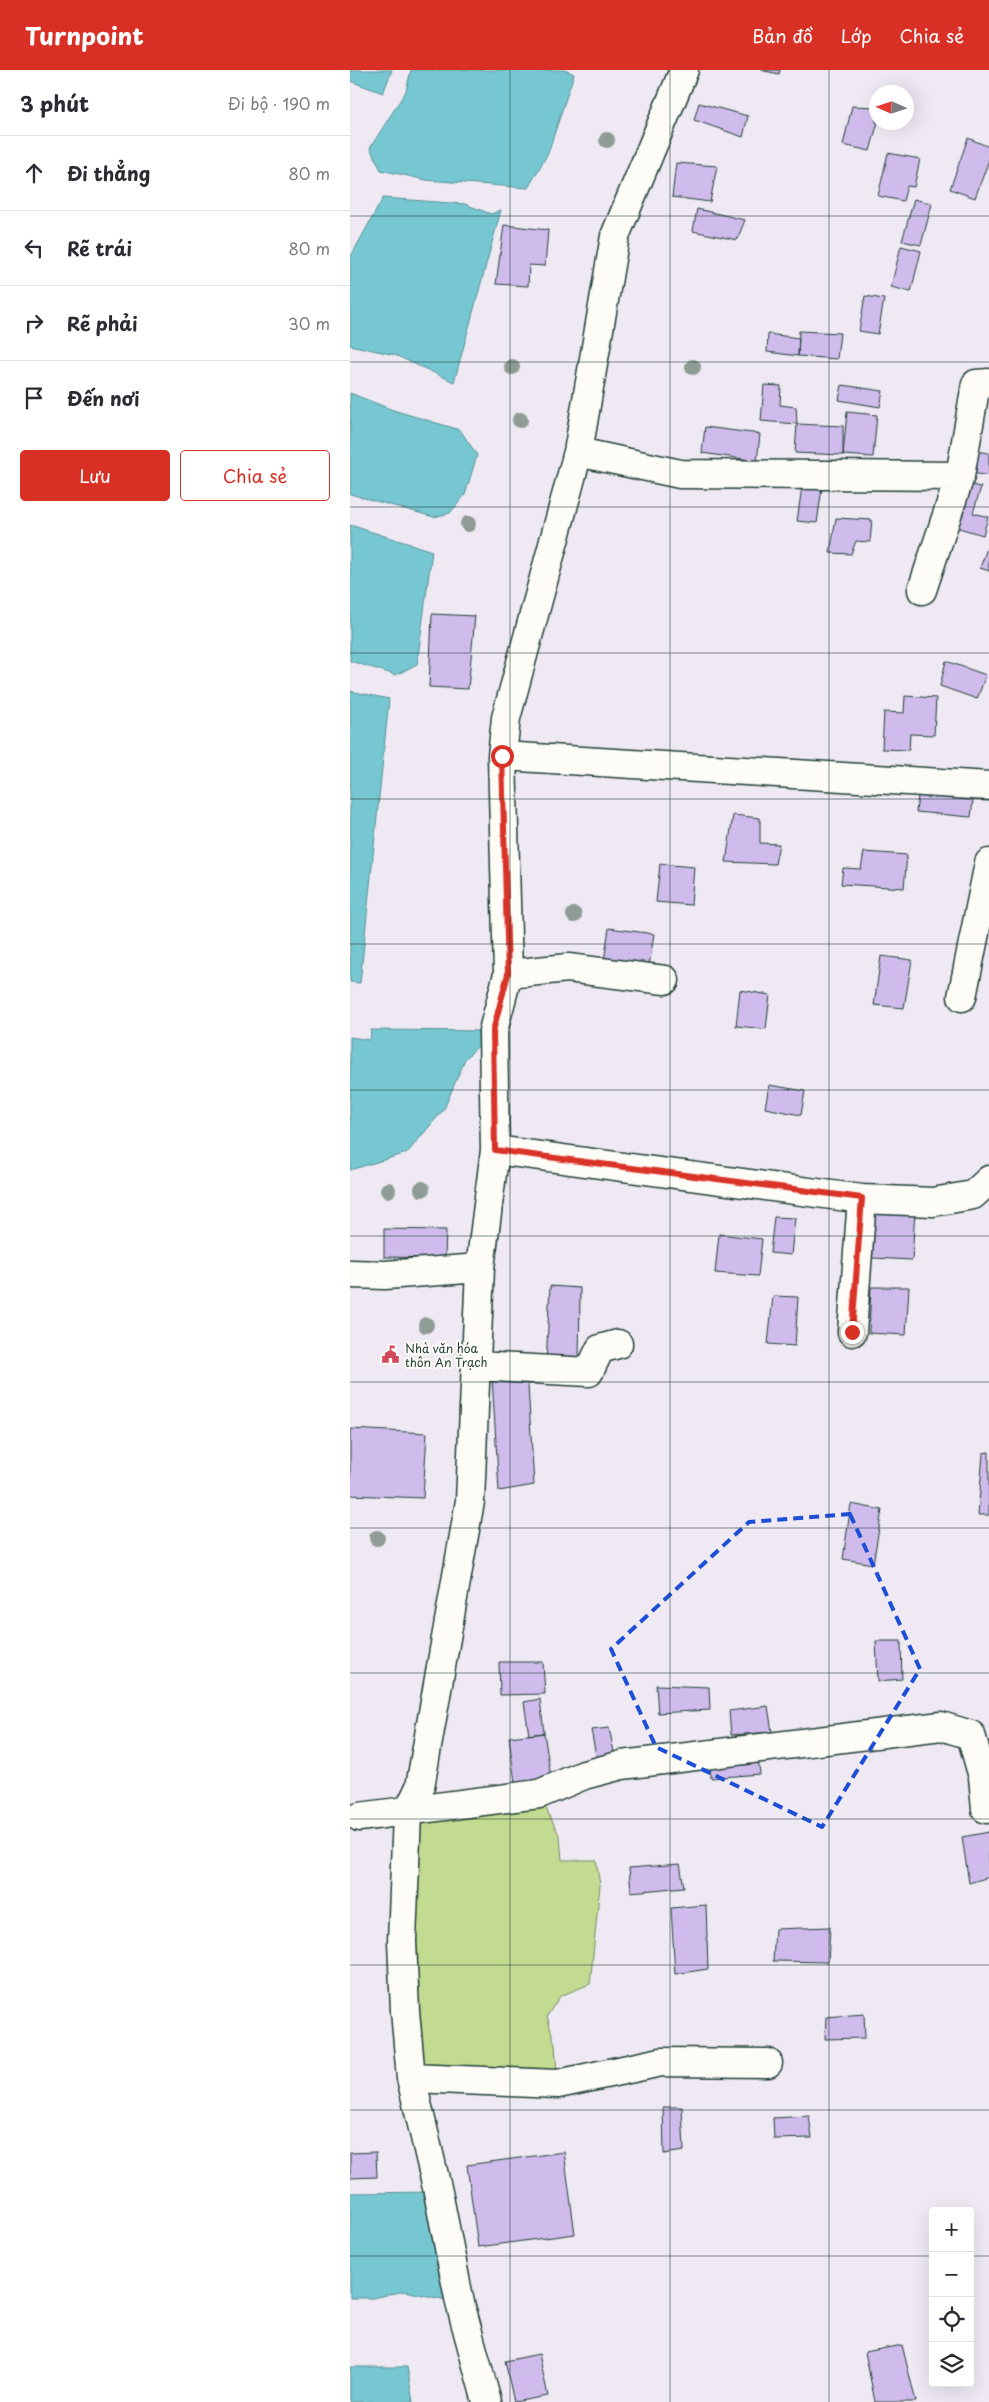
<!DOCTYPE html>
<html lang="vi">
<meta charset="utf-8">
<style>
:root{--surface:#fff;--page:#f7f7f7;--text:#2b2b33;--muted:#7c7c81;--line:#e1e1e2;--accent:#d93025}
body{margin:0;font-family:"Playpen Sans",sans-serif;background:var(--page);color:var(--text)}
.controls{position:absolute;right:15px;bottom:15px;display:grid;overflow:hidden;border-radius:5px;box-shadow:0 5px 20px #0002}
.controls button{width:45px;height:45px;display:grid;place-items:center;padding:0;border:0;border-bottom:1px solid var(--line);background:var(--surface);color:var(--text);font:25px sans-serif}
.compass{position:absolute;left:519px;top:15px;width:45px;height:45px;border-radius:50%;background:var(--surface);box-shadow:0 5px 20px #0002;rotate:273deg}
.stop{position:absolute;width:15px;height:15px;margin:-11px;border:4px solid #d93025;border-radius:50%;background:#fff}
.stop.end{background:#d93025;border-color:#fff;box-shadow:0 1px 5px #0008}
.list{margin:0;padding:0;list-style:none}
h2{display:flex;justify-content:space-between;align-items:center;height:65px;margin:0;padding:0 20px;font-size:21px}
h2 small{font-size:16px;font-weight:400;color:var(--muted)}
.list li{display:grid;grid-template-columns:32px 1fr auto;gap:15px;align-items:center;box-sizing:border-box;height:75px;padding:0 20px;border-top:1px solid var(--line)}
.list b{display:block;font-size:19px;white-space:nowrap}
.list em{font-size:16px;font-style:normal;color:var(--muted)}
.actions{display:flex;gap:10px;padding:15px 20px}
.actions a{flex:1;padding:11px 0;border:1px solid var(--accent);border-radius:5px;text-align:center;font-size:18px;color:var(--accent)}
.actions .main{background:var(--accent);color:#fff}
.icon{flex:none;width:28px;height:28px;fill:none;stroke:currentColor;stroke-width:2;stroke-linecap:round;stroke-linejoin:round}
.map{position:relative;flex:none;width:639px;height:2332px;overflow:hidden}
header{display:flex;align-items:center;gap:30px;box-sizing:border-box;height:70px;padding:0 25px;background:var(--accent);color:#fff}
header strong{font-size:24px}
nav{display:flex;gap:28px;margin-inline-start:auto;font-size:18px}
main{display:flex}
aside{flex:1;background:var(--surface)}
.map>svg:first-child{display:block}
.green{fill:#c3db91;stroke:#718c62}
.water{fill:#77c7d2;stroke:#549093}
.building{fill:#cfbcec;stroke:#1f3d34}
.lines{fill:none;stroke-linecap:round;stroke-linejoin:round}
.minor-casing{stroke:#1f3d34;stroke-width:31}
.minor{stroke:#fdfcf7;stroke-width:28}
.tree{fill:#8f9c95}
.route{stroke:#d93025;stroke-width:6}
.marked{fill:none;stroke:#1d4ed8;stroke-width:4;stroke-dasharray:10 6;stroke-linejoin:round}
.grid{fill:none;stroke:#1f3d34;stroke-width:1;stroke-opacity:0.55}
.labels{text-anchor:middle;dominant-baseline:central;stroke-width:4;stroke-linejoin:round;paint-order:stroke}
.poi-label{font-size:12px;fill:#1f3d34;stroke:#fdfcf7;text-anchor:start}
</style>
<header>
<strong>Turnpoint</strong>
<nav><a>Bản đồ</a><a>Lớp</a><a>Chia sẻ</a></nav>
</header>
<main>
<aside>
<h2>3 phút<small>Đi bộ · 190 m</small></h2>
<ul class="list">
<li><svg class="icon" aria-label="ahead" viewBox="0 0 24 24"><path d="M12 20V5M6 11l6-6 6 6"/></svg><div><b>Đi thẳng</b></div><em>80 m</em></li>
<li><svg class="icon" aria-label="left" viewBox="0 0 24 24"><path d="M17 20v-9H6M10 6l-5 5 5 5"/></svg><div><b>Rẽ trái</b></div><em>80 m</em></li>
<li><svg class="icon" aria-label="right" viewBox="0 0 24 24"><path d="M7 20v-9h11M14 6l5 5-5 5"/></svg><div><b>Rẽ phải</b></div><em>30 m</em></li>
<li><svg class="icon" aria-label="arrive" viewBox="0 0 24 24"><path d="M6 21V4h12l-3 4 3 4H6"/></svg><div><b>Đến nơi</b></div></li>
</ul>
<div class="actions"><a class="main">Lưu</a><a>Chia sẻ</a></div>
</aside>
<div class="map">
<svg width="639" height="2332" viewBox="0 0 639 2332">
<rect width="100%" height="100%" fill="#efe9f4"/>
<filter id="ink" filterUnits="userSpaceOnUse"><feTurbulence type="fractalNoise" baseFrequency=".02" numOctaves="2"/><feDisplacementMap in="SourceGraphic" scale="10" xChannelSelector="R" yChannelSelector="G"/><feConvolveMatrix kernelMatrix="1 2 1 2 8 2 1 2 1" color-interpolation-filters="sRGB"/></filter>
<g filter="url(#ink)">
<path class="green" d="M189,1724L210,1767L212,1790H246L250,1815L240,1914L210,1926L197,1946L205,1975L208,2014L61,2008L57,1744Z"/>
<path class="water" d="M0,0H42L33,23L0,11Z
M61,0H215L224,4L198,83L178,118L76,110L31,100L20,78L56,21Z
M33,128L115,134L141,144L151,140L104,312L45,285L0,275V188Z
M0,323L43,340L110,360L127,385L115,425L100,443L84,447L0,424Z
M0,455L82,481L67,594L46,605L0,591Z
M0,621L39,629L10,913L0,912Z
M21,960L143,961L115,989L94,1039L57,1083L0,1100V967L20,970Z
M88,2122L110,2233L55,2221L23,2228H0V2123Z
M0,2297H57L63,2332H0Z"/>
<path class="building" d="M410,0H430L429,4Z
M349,33L398,46L393,67L344,50Z
M502,36L526,37V52H528L520,81L493,75Z
M618,68L639,77V90L625,128L600,119Z
M538,83L570,89L564,117L557,116L553,131L528,126Z
M326,93L367,96L360,132L322,127Z
M564,129L582,134L571,175L552,171Z
M347,139L395,150L387,170L343,161Z
M154,155L198,160L195,196L179,195L178,216L146,214Z
M551,176L571,181L561,222L541,217Z
M515,226L534,229L528,264L509,261Z
M449,261L490,263L487,289L448,286Z
M418,264L449,268L448,286L417,282Z
M414,315L431,316L430,335L446,337L447,354L411,351Z
M492,315L533,321L530,337L489,330Z
M497,342L527,345L523,387L493,385Z
M447,354L493,356V385L445,383Z
M355,357L410,364L407,391L352,383Z
M625,381L639,383V406L622,403Z
M453,410L473,411L467,453L447,451Z
M615,414L631,417L623,443L638,447L633,465L602,456Z
M486,448L522,450L520,472L506,471L501,484L480,483Z
M638,475H639V501L630,498Z
M82,544L125,546L118,619L79,617Z
M596,591L636,605L627,629L590,616Z
M555,626L586,628L584,665L560,664L559,680L532,679L534,642L554,643Z
M569,718L624,722L621,747L566,742Z
M383,745L410,748V773L429,774L425,794L376,792Z
M514,782L557,785L554,818L491,814L493,798L511,799Z
M310,794L344,797L341,835L306,832Z
M259,858L304,864L299,896L254,891Z
M531,886L562,890L554,938L524,935Z
M390,920L420,925L416,959L386,956Z
M419,1015L455,1021L451,1045L415,1038Z
M525,1138L565,1140L562,1190L522,1188Z
M424,1147L445,1148L441,1185L420,1183Z
M34,1159L96,1160L95,1188L34,1187Z
M369,1164L412,1169L408,1206L365,1203Z
M200,1216L230,1218L229,1296L196,1294Z
M521,1217H559L556,1265L519,1263Z
M423,1226L448,1227L445,1276L418,1274Z
M177,1299L184,1415L149,1421L142,1308Z
M0,1359L77,1363L73,1428L0,1425Z
M639,1382V1445H628L633,1383Z
M501,1434L532,1440L523,1494L493,1489Z
M526,1571H551L552,1609L528,1611Z
M149,1592H193L195,1624L150,1625Z
M306,1615L359,1617L360,1640L308,1643Z
M190,1629L194,1663L179,1665L174,1632Z
M418,1636L422,1662L381,1665L379,1641Z
M259,1658L267,1696L249,1701L241,1660Z
M194,1663L201,1707L165,1713L159,1667Z
M407,1678L410,1704L361,1708L359,1684Z
M639,1762V1807L619,1813L612,1767Z
M330,1794L334,1817L281,1822L279,1798Z
M356,1835L358,1899L325,1904L321,1838Z
M480,1857L478,1892L423,1891L425,1859Z
M514,1944L515,1968L475,1969L476,1947Z
M313,2037H332L334,2081L314,2084Z
M459,2046L462,2068L424,2069L423,2048Z
M26,2082L27,2107L0,2108V2083Z
M214,2082L225,2164L128,2177L117,2095Z
M552,2275L566,2332H525L515,2282Z
M189,2284L198,2326L164,2332L155,2291Z"/>
<g class="lines">
<defs>
<path id="minor" d="M228,382L330,404L610,406
M572,520L610,406L626,314L639,313
M152,686L639,716
M158,904L218,898L315,910
M612,927L639,793
M145,1080L512,1129L583,1132L623,1125L639,1110
M0,1204L35,1205L130,1198
M502,1262L512,1129
M126,1296L239,1302L250,1279L268,1274
M9,1747L189,1724L234,1705L272,1695L591,1656L621,1665L633,1707L636,1739
M61,2008L208,2014L311,1992L418,1993
M137,2332L110,2233L88,2122L61,2008L55,1941L52,1871L57,1744L70,1717L120,1431L130,1198L145,1080L143,961L158,904L152,686L156,648L228,382L265,166L334,0"/>
</defs>
<use href="#minor" class="minor-casing"/>
<use href="#minor" class="minor"/>
</g>
<g class="tree">
<circle cx="257" cy="70" r="8"/>
<circle cx="162" cy="297" r="8"/>
<circle cx="343" cy="297" r="8"/>
<circle cx="170" cy="350" r="8"/>
<circle cx="118" cy="454" r="8"/>
<circle cx="224" cy="845" r="8"/>
<circle cx="72" cy="1119" r="8"/>
<circle cx="38" cy="1120" r="8"/>
<circle cx="76" cy="1255" r="8"/>
<circle cx="27" cy="1468" r="8"/>
</g>
</g>
<g class="lines" filter="url(#ink)">
<path class="route" d="M152,686L158,904L143,961L145,1080L512,1128L502,1262"/>
</g>
<path class="marked" d="M500,1444L570,1599L472,1757L306,1677L261,1579L399,1452Z"/>
<path class="grid" d="M160,0V2332M320,0V2332M479,0V2332M0,146H639M0,292H639M0,437H639M0,583H639M0,729H639M0,874H639M0,1020H639M0,1166H639M0,1312H639M0,1458H639M0,1603H639M0,1749H639M0,1895H639M0,2040H639M0,2186H583M620,2186H639"/>
<defs>
<symbol id="civic-bare" viewBox="-9 -9 18 18"><path d="M-.6-6.5H3V-4.5H.6V-3L4-1V1h2V6H-6V1h2V-1L-.6-3ZM-1.2 2.5V6h2.4V2.5Z" fill="#d1495b" stroke="#fdfcf7" stroke-width="2.5" paint-order="stroke"/></symbol>
</defs>
<g fill-rule="evenodd">
<use href="#civic-bare" x="28" y="1272" width="25" height="25"/>
</g>
<g class="labels">
<g class="poi-label">
<text x="55" y="1278">Nhà văn hóa<tspan x="55" dy="14">thôn An Trạch</tspan></text>
</g>
</g>
</svg>
<div class="controls">
<button>+</button>
<button>−</button>
<button><svg class="icon" aria-label="locate" viewBox="0 0 24 24"><circle cx="12" cy="12" r="6"/><path d="M12 2v4M12 18v4M2 12h4M18 12h4"/></svg></button>
<button><svg class="icon" aria-label="layers" viewBox="0 0 24 24"><path d="M12 4l9 5-9 5-9-5zM3 14l9 5 9-5"/></svg></button>
</div>
<svg class="compass" viewBox="-18 -18 36 36"><path d="M0-13l5 13h-10z" fill="#e53935"/><path d="M0 13l5-13h-10z" fill="#7c7c81"/></svg>
<div class="stop" style="left:152px;top:686px"></div>
<div class="stop end" style="left:502px;top:1262px"></div>
</div>
</main>
